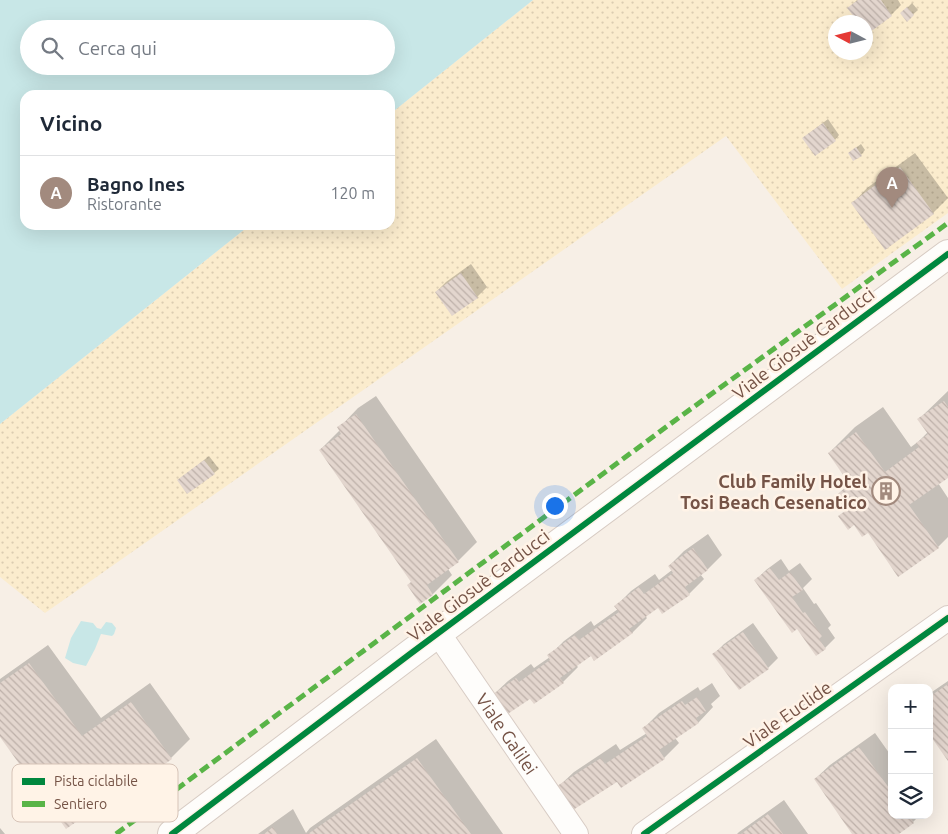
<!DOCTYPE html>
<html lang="it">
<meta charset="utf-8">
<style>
:root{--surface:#fff;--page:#f6f6f7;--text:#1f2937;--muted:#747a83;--line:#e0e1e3;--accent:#a28a7e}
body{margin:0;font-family:Ubuntu,sans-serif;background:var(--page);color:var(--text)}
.controls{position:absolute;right:15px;bottom:15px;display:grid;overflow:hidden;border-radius:10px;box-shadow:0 5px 20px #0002}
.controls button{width:45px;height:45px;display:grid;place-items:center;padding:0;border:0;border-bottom:1px solid var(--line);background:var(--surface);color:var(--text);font:25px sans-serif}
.compass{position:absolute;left:828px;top:15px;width:45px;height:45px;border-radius:50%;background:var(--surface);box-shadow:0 5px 20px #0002;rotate:277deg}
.you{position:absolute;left:554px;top:505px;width:18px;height:18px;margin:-12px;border:4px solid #fff;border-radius:50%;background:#1a73e8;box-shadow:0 0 0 8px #1a73e833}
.badge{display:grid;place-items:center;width:32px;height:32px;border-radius:50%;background:var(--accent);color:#fff;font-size:16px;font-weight:700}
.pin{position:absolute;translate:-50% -41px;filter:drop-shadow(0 1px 2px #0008)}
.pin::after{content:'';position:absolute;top:26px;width:18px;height:15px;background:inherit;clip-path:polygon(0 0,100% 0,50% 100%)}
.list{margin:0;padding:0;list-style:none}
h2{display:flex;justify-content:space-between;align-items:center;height:65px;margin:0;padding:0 20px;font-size:21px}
h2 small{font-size:16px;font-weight:400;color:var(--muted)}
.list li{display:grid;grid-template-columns:32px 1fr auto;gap:15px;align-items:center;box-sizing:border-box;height:75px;padding:0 20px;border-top:1px solid var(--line)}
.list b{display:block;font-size:19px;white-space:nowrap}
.list p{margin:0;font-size:16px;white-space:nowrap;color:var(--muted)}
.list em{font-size:16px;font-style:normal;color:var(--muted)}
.icon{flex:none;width:28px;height:28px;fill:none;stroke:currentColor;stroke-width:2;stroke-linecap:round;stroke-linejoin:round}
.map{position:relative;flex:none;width:948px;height:834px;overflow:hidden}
.search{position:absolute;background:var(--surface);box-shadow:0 5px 20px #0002;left:20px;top:20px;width:375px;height:55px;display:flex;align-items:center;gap:12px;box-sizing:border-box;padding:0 18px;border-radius:28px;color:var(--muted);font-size:19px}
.panel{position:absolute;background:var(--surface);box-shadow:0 5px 20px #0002;left:20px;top:90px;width:375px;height:140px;border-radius:15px}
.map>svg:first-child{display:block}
.sand{fill:url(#sand-dots);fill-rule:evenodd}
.water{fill:#c8e7e7;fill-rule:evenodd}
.shadow{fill:#0003}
.building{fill:url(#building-back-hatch)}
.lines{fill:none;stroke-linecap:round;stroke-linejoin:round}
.street-casing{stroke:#d8ccc5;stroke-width:26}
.secondary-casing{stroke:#d7cbc3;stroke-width:30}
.street{stroke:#fefdfb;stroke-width:24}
.secondary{stroke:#fefdfb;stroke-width:28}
.quiet{stroke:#59b447;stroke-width:5;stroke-dasharray:10 5;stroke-linecap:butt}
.cycleway-casing{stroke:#fff3e7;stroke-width:9}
.cycleway{stroke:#00873e;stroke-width:6}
.labels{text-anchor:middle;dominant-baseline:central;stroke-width:5;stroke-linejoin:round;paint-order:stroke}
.street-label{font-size:18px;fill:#755346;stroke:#fff3e7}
.poi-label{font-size:18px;font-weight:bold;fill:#755346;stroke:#fff3e7;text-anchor:end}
.key{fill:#fff3e7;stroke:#d6c3b7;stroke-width:1}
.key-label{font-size:14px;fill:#755346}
</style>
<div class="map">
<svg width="948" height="834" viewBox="0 0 948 834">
<defs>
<pattern id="sand-dots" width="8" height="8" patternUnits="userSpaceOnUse" patternTransform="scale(1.25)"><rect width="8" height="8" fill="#fbeccd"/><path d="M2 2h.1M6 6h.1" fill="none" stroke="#dbccb1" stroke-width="1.8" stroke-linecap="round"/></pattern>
<pattern id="building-back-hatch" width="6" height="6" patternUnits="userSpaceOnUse" patternTransform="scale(1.25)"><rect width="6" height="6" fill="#e3d6ce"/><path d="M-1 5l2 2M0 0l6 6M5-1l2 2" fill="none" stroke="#bdb0a9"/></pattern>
</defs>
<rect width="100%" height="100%" fill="#f7efe6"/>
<path class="sand" d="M533,0H948V213L842,289L726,136L45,613L0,577V424L250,225H390V114ZM836,22H866V52H836Z"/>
<path class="water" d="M0,0H533L390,114V95H25V225H250L0,424ZM29,29H386V66H29Z
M81,621L93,623L97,628L101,629L106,622L112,623L116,628L114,634L112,636L101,634L95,649L86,666L73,663L65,658L71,638Z"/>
<path class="shadow" d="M857,0H898L901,5L891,15L867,33L866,31V22H859L849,8Z
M912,3L918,10L907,20L902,13Z
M828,119L839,135L835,140L803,138Z
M861,144L865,150L861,155L849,153Z
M915,153L948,198L933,213L853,203L867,188Z
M471,264L487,287L477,297L452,314L436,292L446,282Z
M948,391V476L938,483L948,498V537L938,547L868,531L846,510L836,496L850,483L829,453L855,427L883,407L911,447L919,441L928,432L919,419Z
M376,396L477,542L458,561L448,569L452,575L433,594L420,602L412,582L320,450L340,430L339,428L358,408Z
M209,456L219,469L214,473L179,480Z
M708,534L722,555L708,569L700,574L704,579L689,594L658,607L645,616L647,618L632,633L591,654L576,665L578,667L563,682L530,697L493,695L508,681L531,664L534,668L550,657L549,656L564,641L591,621L594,626L618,609L616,606L631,591L655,574L659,580L672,570L669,566L684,551Z
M781,559L789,571L800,563L812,579L803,588L814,604L816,603L831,625L828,628L835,638L825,648L798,628L756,580L766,570Z
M753,623L778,658L768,668L739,689L714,654L724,644Z
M48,645L101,718L150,683L190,739L171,758L0,735V679Z
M948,681V759L929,732V694Z
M712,683L720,696L711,704L713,707L699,722L675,738L679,743L664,758L622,786L617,780L559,786L574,772L616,744L620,750L647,733L644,728L659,713L698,687L700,691Z
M875,733L892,757V815H920L913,822L896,834H854L815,779L830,765Z
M436,739L503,834H258L293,809L306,833L310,828Z
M784,800L808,834H737L739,832Z
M0,828L5,834H0Z"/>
<path class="building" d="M858,0H881L892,16L866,35V22H858L847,8Z
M907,7L914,15L907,22L900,13Z
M823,123L836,141L815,156L802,138Z
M856,147L862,156L853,161L848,153Z
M900,167L934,214L885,250L851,203Z
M461,273L478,298L452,316L435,292Z
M944,401L948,407V478L909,505L939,548L898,577L868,533L862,537L854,525L848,530L838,516L845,511L835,496L850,485L828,453L856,432L885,472L919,447L916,443L928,434L917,419Z
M356,414L459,562L427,585L433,595L420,604L407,585L411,582L319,450L341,434L337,427Z
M204,460L215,474L187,494L177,480Z
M693,548L708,570L685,587L690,595L662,614L658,608L629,629L633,633L594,661L591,656L560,678L564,683L534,704L530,699L506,715L492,695L516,678L519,682L550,660L547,655L575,635L579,640L619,612L614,606L639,587L644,594L673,573L668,566Z
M770,568L779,580L790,572L803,590L792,597L803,613L805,612L822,636L819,639L826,649L816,656L797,629L792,633L754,580Z
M743,632L769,669L739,690L712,654Z
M29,663L82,736L131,702L172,759L99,811L96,808L66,829L0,737V683Z
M948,684V761L929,734V697Z
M697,697L706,711L696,718L699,723L659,750L665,759L621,788L617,782L573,810L557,786L601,758L605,764L647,736L642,728L682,701L685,705Z
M859,747L892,792V815H908L914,823L899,834H852L814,779Z
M417,758L471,834H308Z
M768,814L783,834H741Z
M273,827L277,834H264Z"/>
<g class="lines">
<defs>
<g id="street">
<path id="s1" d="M438,633L576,834"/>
<path d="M644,834L948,618"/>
</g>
<path id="secondary" d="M172,834L410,654L948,254"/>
</defs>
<use href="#street" class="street-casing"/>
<use href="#secondary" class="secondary-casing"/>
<use href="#street" class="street"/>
<use href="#secondary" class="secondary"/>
<path class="quiet" d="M116,834L681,416L948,223"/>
<defs>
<path id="cycleway" d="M172,834L410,654L948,254
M644,834L948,618"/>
</defs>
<use href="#cycleway" class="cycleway-casing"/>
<use href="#cycleway" class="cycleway"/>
</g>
<defs>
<symbol id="building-ring" viewBox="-11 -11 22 22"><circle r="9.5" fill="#fff3e7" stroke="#a28a7e" stroke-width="1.5"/><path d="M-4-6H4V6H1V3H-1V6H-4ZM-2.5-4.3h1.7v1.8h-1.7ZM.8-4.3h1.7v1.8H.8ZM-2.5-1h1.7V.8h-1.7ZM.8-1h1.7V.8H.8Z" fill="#a28a7e"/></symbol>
</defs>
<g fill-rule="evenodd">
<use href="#building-ring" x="870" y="475" width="32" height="32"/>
</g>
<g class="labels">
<g class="street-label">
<text transform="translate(803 343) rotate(-37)">Viale Giosuè Carducci</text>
<text transform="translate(478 585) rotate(-37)">Viale Giosuè Carducci</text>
<text transform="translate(787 714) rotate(-35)">Viale Euclide</text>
<text stroke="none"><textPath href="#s1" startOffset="122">Viale Galilei</textPath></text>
</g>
<g class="poi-label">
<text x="867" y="481">Club Family Hotel<tspan x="867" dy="21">Tosi Beach Cesenatico</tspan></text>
</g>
</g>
<rect x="12" y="764" width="166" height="58" rx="8" class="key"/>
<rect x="22" y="778" width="23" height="7" fill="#00873e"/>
<rect x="22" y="801" width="23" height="6" fill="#59b447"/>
<g class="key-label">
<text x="54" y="786">Pista ciclabile</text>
<text x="54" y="809">Sentiero</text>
</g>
</svg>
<div class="controls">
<button>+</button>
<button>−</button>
<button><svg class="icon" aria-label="layers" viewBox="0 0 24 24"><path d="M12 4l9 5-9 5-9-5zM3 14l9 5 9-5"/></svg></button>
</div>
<svg class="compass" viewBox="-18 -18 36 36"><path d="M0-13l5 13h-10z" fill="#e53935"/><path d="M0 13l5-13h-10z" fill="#747a83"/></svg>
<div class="you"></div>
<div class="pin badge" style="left:892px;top:208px">A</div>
<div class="search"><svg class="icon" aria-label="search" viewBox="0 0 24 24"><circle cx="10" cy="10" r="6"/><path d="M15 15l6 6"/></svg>Cerca qui</div>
<section class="panel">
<h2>Vicino<small></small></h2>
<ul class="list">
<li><span class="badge">A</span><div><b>Bagno Ines</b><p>Ristorante</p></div><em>120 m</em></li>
</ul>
</section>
</div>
